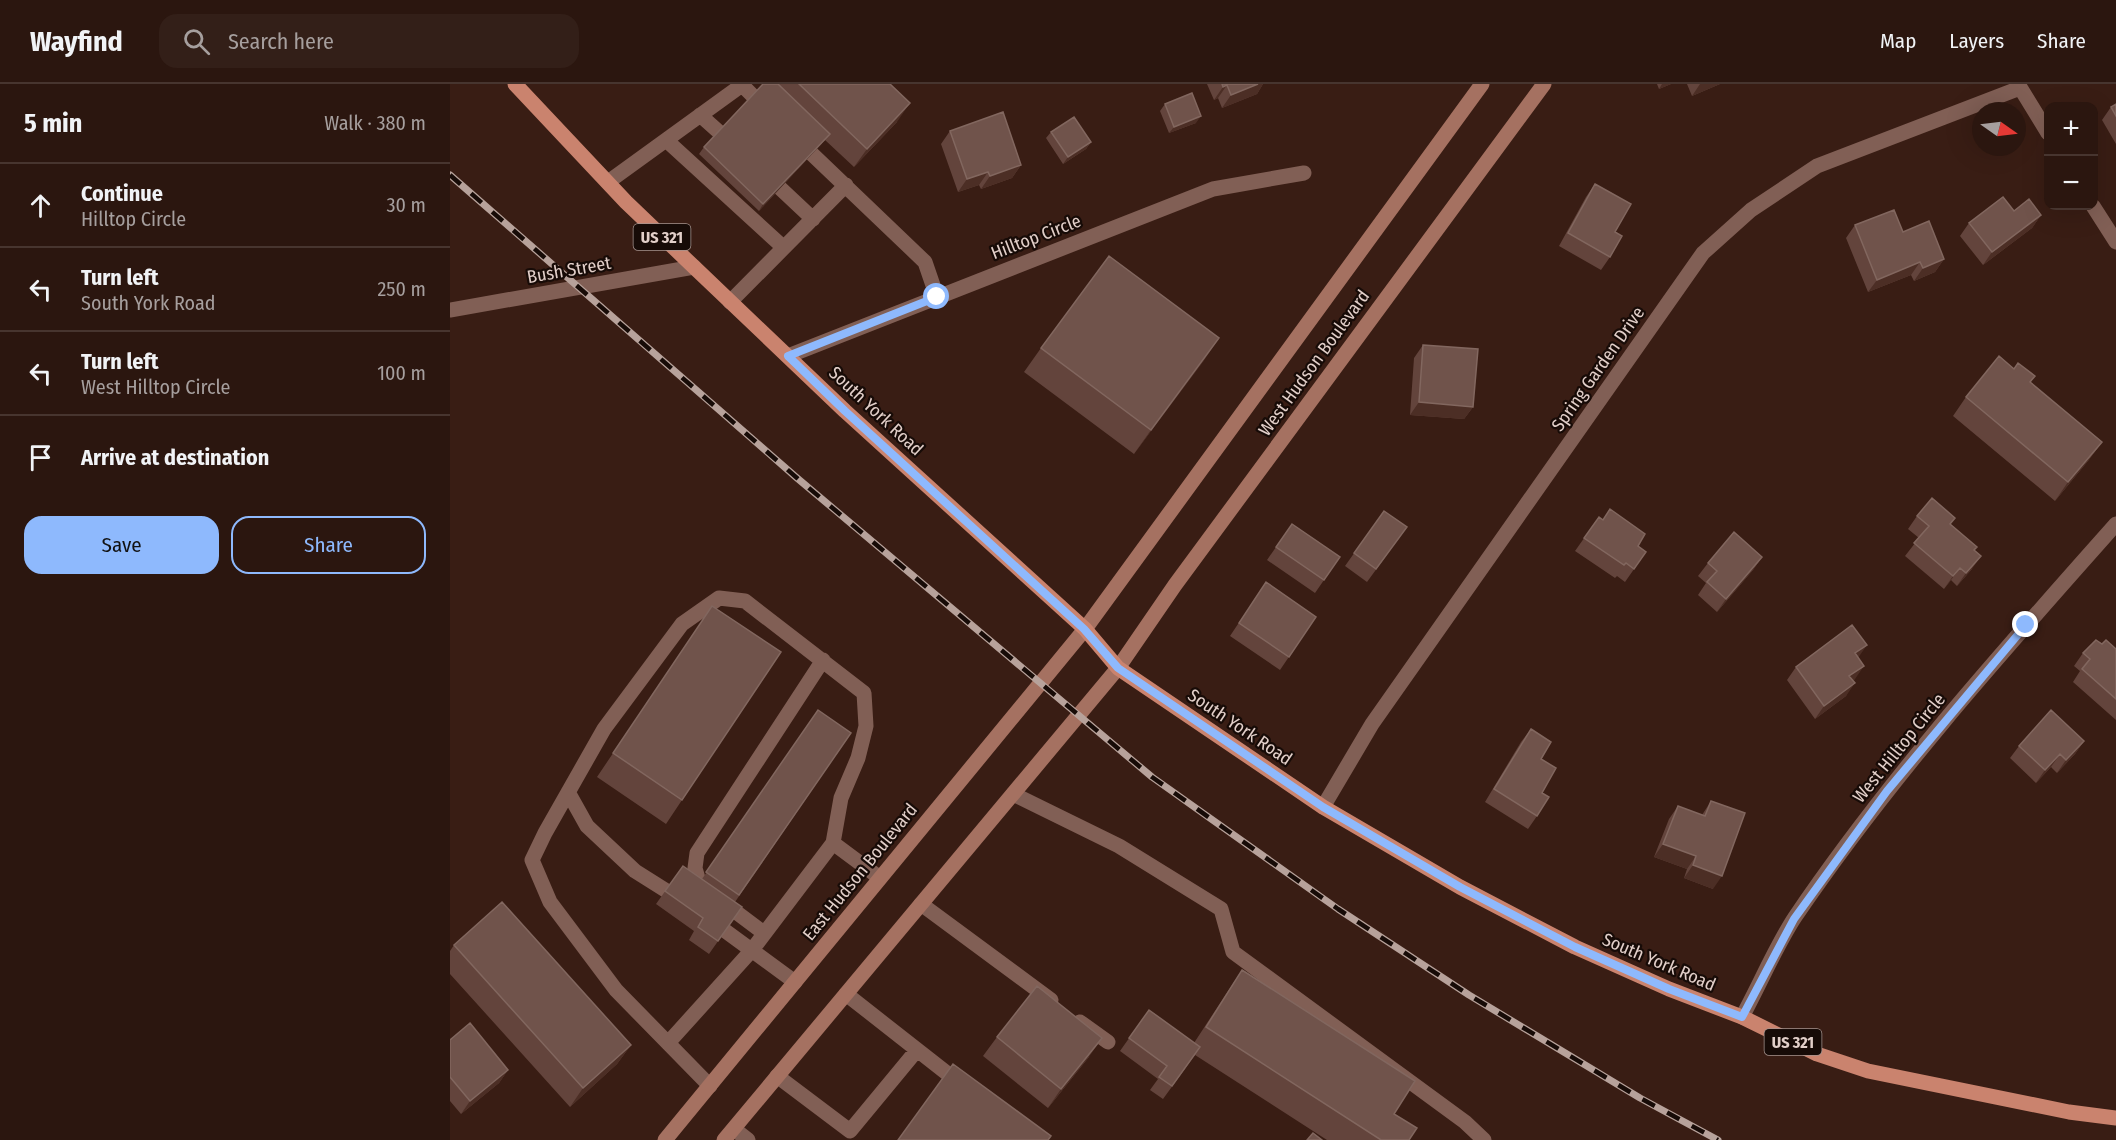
<!DOCTYPE html>
<meta charset="utf-8">
<style>
:root{--surface:#2b160f;--page:#331f18;--text:#f1f3f6;--muted:#a69f9e;--line:#47352f;--accent:#8eb9fd}
body{margin:0;font-family:"Fira Sans Condensed",sans-serif;background:var(--page);color:var(--text)}
.controls{position:absolute;right:18px;top:18px;display:grid;overflow:hidden;border-radius:12px;box-shadow:0 6px 24px #0002}
.controls button{width:54px;height:54px;display:grid;place-items:center;padding:0;border:0;border-bottom:2px solid var(--line);background:var(--surface);color:var(--text);font:30px sans-serif}
.compass{position:absolute;left:1522px;top:18px;width:54px;height:54px;border-radius:50%;background:var(--surface);box-shadow:0 6px 24px #0002;rotate:104deg}
.stop{position:absolute;width:18px;height:18px;margin:-14px;border:4px solid #8eb9fd;border-radius:50%;background:#fff}
.stop.end{background:#8eb9fd;border-color:#fff;box-shadow:0 2px 6px #0008}
.list{margin:0;padding:0;list-style:none}
h2{display:flex;justify-content:space-between;align-items:center;height:78px;margin:0;padding:0 24px;font-size:26px}
h2 small{font-size:20px;font-weight:400;color:var(--muted)}
.list li{display:grid;grid-template-columns:39px 1fr auto;gap:18px;align-items:center;box-sizing:border-box;height:84px;padding:0 24px;border-top:2px solid var(--line)}
.list b{display:block;font-size:22px;white-space:nowrap}
.list p{margin:0;font-size:20px;white-space:nowrap;color:var(--muted)}
.list em{font-size:20px;font-style:normal;color:var(--muted)}
.actions{display:flex;gap:12px;padding:18px 24px}
.actions a{flex:1;padding:14px 0;border:2px solid var(--accent);border-radius:18px;text-align:center;font-size:21px;color:var(--accent)}
.actions .main{background:var(--accent);color:#111}
.icon{flex:none;width:33px;height:33px;fill:none;stroke:currentColor;stroke-width:2;stroke-linecap:round;stroke-linejoin:round}
.map{position:relative;flex:none;width:1666px;height:1056px;overflow:hidden}
header{display:flex;align-items:center;gap:36px;box-sizing:border-box;height:84px;padding:0 30px;background:var(--surface);border-bottom:2px solid var(--line)}
header strong{font-size:28px}
nav{display:flex;gap:33px;margin-inline-start:auto;font-size:21px}
.search{width:420px;height:54px;background:var(--page);display:flex;align-items:center;gap:15px;box-sizing:border-box;padding:0 21px;border-radius:18px;color:var(--muted);font-size:22px}
main{display:flex}
aside{flex:1;background:var(--surface)}
.map>svg:first-child{display:block}
.lines{fill:none;stroke-linecap:round;stroke-linejoin:round}
.service{stroke:#815f55;stroke-width:15}
.minor{stroke:#815f55;stroke-width:15}
.secondary{stroke:#a57161;stroke-width:15}
.primary{stroke:#ca836e;stroke-width:15}
.rail-casing{stroke:#b7a29b;stroke-width:7}
.rail{stroke:#170b07;stroke-width:4.5;stroke-dasharray:14;stroke-linecap:butt}
.wall{fill:#63443c}
.shaded-wall{fill:#4c2e25}
.building{fill:#70534b;stroke:#82675f;stroke-width:1.5}
.route{stroke:#8eb9fd;stroke-width:8}
.labels{text-anchor:middle;dominant-baseline:central;stroke-width:4.5;stroke-linejoin:round;paint-order:stroke}
.shield{fill:#170b07;stroke:#a5948f;stroke-width:1.5}
.shield-label{font-size:16px;font-weight:bold;fill:#e2cfc9}
.street-label{font-size:18px;fill:#e2cfc9;stroke:#170b07}
</style>
<header>
<strong>Wayfind</strong>
<div class="search"><svg class="icon" aria-label="search" viewBox="0 0 24 24"><circle cx="10" cy="10" r="6"/><path d="M15 15l6 6"/></svg>Search here</div>
<nav><a>Map</a><a>Layers</a><a>Share</a></nav>
</header>
<main>
<aside>
<h2>5 min<small>Walk · 380 m</small></h2>
<ul class="list">
<li><svg class="icon" aria-label="ahead" viewBox="0 0 24 24"><path d="M12 20V5M6 11l6-6 6 6"/></svg><div><b>Continue</b><p>Hilltop Circle</p></div><em>30 m</em></li>
<li><svg class="icon" aria-label="left" viewBox="0 0 24 24"><path d="M17 20v-9H6M10 6l-5 5 5 5"/></svg><div><b>Turn left</b><p>South York Road</p></div><em>250 m</em></li>
<li><svg class="icon" aria-label="left" viewBox="0 0 24 24"><path d="M17 20v-9H6M10 6l-5 5 5 5"/></svg><div><b>Turn left</b><p>West Hilltop Circle</p></div><em>100 m</em></li>
<li><svg class="icon" aria-label="arrive" viewBox="0 0 24 24"><path d="M6 21V4h12l-3 4 3 4H6"/></svg><div><b>Arrive at destination</b></div></li>
</ul>
<div class="actions"><a class="main">Save</a><a>Share</a></div>
</aside>
<div class="map">
<svg width="1666" height="1056" viewBox="0 0 1666 1056">
<rect width="100%" height="100%" fill="#391d14"/>
<g class="lines">
<path class="service" d="M250,31L269,48
M216,56L333,163
M362,70L475,178L487,213
M158,98L292,1L303,12
M330,104L363,135
M280,218L396,101
M118,708L137,742L185,787L231,816
M563,710L669,762L771,825L783,868L1015,1038L1034,1056
M471,820L601,916
M259,835L345,898
M314,849L250,801L245,784L247,769L373,576
M396,910L512,1001
M630,938L658,958
M218,959L302,866L383,759
M327,992L400,1047L467,966
M260,1002L166,906L100,818L82,776L95,749L154,645L232,540L269,514L295,517L414,609L416,642L408,674L391,714L383,759L430,794
M284,1045L298,1056"/>
<path class="minor" d="M1568,0L1598,49
M1643,122L1666,158
M0,226L244,183
M338,272L763,105L854,89
M873,723L922,640L1253,169L1301,126L1367,82L1570,4
M1292,933C1309,902 1326,862 1345,833C1440,693 1554,566 1666,440"/>
<path class="secondary" d="M215,1056L635,545L1032,0
M274,1056L668,584L725,501L1094,0"/>
<path class="primary" d="M65,0L176,118L244,183L395,327L635,545L668,584L873,723L1010,803L1125,863L1219,905L1292,933L1367,970L1418,987L1619,1028L1666,1034"/>
<defs>
<path id="rail" d="M0,91L347,394L702,693L888,825L1019,911L1190,1014L1268,1056"/>
</defs>
<use href="#rail" class="rail-casing"/>
<use href="#rail" class="rail"/>
</g>
<path class="wall" d="M313,0H440L447,38L404,83L375,56L309,127L249,70L254,63Z
M757,0H813L807,10L772,24L768,14L764,16Z
M1207,0H1221L1209,5Z
M1237,0H1270L1242,12Z
M715,20L746,39L719,49L710,27Z
M1666,20V60L1652,36L1661,23Z
M500,47L571,81L562,94L531,105L529,101L508,108L491,60Z
M601,48L641,58L636,65L613,80L596,54Z
M1145,100L1165,148L1160,173L1151,186L1109,162L1136,113Z
M1564,127L1591,131L1582,144L1533,181L1510,152L1519,139Z
M1405,141L1453,148L1494,175L1485,188L1464,197L1461,191L1418,208L1396,154Z
M769,254L684,370L574,288L591,264Z
M973,261L1023,323L1014,335L960,331L964,274Z
M1564,285L1585,292L1580,299L1652,358L1638,377L1605,417L1503,332L1516,313Z
M934,427L957,443L917,498L895,482Z
M1467,432L1500,441L1525,466L1522,485L1507,502L1501,496L1494,505L1455,472L1469,454L1458,445Z
M1149,433L1196,468L1175,498L1167,492L1165,494L1125,467Z
M842,440L890,473L865,509L817,476Z
M1312,473L1303,486L1267,528L1248,511L1256,499L1248,492L1258,479Z
M816,498L866,533L830,586L780,552Z
M262,522L232,716L216,740L147,693Z
M1652,560L1666,565V636L1623,598L1630,587L1624,582L1633,569Z
M1408,574L1405,595L1403,596L1396,612L1365,635L1337,596L1346,583Z
M368,626L401,649L285,818L252,795Z
M1081,645L1091,675L1092,709L1087,732L1078,745L1035,718L1071,658Z
M1634,657L1625,670L1607,689L1601,683L1586,699L1560,674L1569,662Z
M1261,717L1263,805L1234,794L1237,785L1204,773L1219,735L1228,722L1252,731Z
M233,782L292,823L259,870L239,856L244,847L206,820Z
M4,861L181,961L167,980L120,1023L0,890V867Z
M792,886L944,1030L959,1056H877L745,971L713,1015L700,1006L708,995L670,967L699,926L744,959L776,910Z
M547,953L639,973L598,1024L533,972Z
M0,956L58,986L49,999L11,1030L0,1017Z"/>
<path class="shaded-wall" d="M808,0H813L807,10L772,24L781,11Z
M1212,0H1221L1209,5Z
M1250,0H1270L1242,12Z
M777,1L768,14L764,16L773,3Z
M460,19L447,38L404,83L417,65Z
M751,32L746,39L719,49L724,43Z
M380,50L375,56L309,127L313,120Z
M641,58L636,65L613,80L618,73Z
M571,81L562,94L531,105L540,92Z
M538,88L529,101L508,108L517,95Z
M1591,131L1582,144L1533,181L1542,168Z
M1494,175L1485,188L1464,197L1473,184Z
M1470,178L1461,191L1418,208L1427,196Z
M769,254L753,278L684,370L701,346Z
M969,318L1023,323L1014,335L960,331Z
M1652,358L1638,377L1605,417L1618,398Z
M1531,472L1522,485L1507,502L1516,489Z
M1312,473L1303,486L1267,528L1276,515Z
M1510,484L1501,496L1494,505L1503,492Z
M1417,561L1408,574L1405,569Z
M1414,582L1405,595L1390,605L1399,592Z
M1405,599L1396,612L1365,635L1374,622Z
M1634,657L1625,670L1607,689L1616,676Z
M1610,670L1601,683L1586,699L1595,686Z
M1213,760L1246,772L1237,785L1204,773Z
M1243,781L1272,792L1263,805L1234,794Z
M652,954L639,973L598,1024L611,1005Z
M181,961L167,980L120,1023L133,1004Z
M58,986L49,999L11,1030L20,1017Z"/>
<path class="building" d="M313,0H328L380,50L313,120L254,63Z
M349,0H440L460,19L417,65Z
M772,0H808L781,11L777,1L773,3Z
M742,9L751,32L724,43L715,20Z
M1666,20V32L1661,23Z
M553,28L571,81L540,92L538,88L517,95L500,47Z
M624,33L641,58L618,73L601,48Z
M1145,100L1181,120L1165,148L1172,152L1160,173L1118,149Z
M1553,113L1564,127L1579,115L1591,131L1542,168L1519,139Z
M1444,126L1453,148L1479,137L1494,175L1473,184L1470,178L1427,196L1405,141Z
M659,172L769,254L701,346L591,264Z
M973,261L1028,265L1023,323L969,318Z
M1549,272L1564,285L1568,279L1585,292L1580,298L1652,358L1618,398L1516,313Z
M1482,414L1505,434L1500,440L1527,463L1524,466L1531,472L1516,489L1510,484L1503,492L1464,459L1479,442L1467,432Z
M1160,425L1195,450L1188,462L1196,468L1184,485L1176,479L1174,481L1134,454L1149,433L1153,436Z
M934,427L957,443L926,485L904,469Z
M842,440L890,473L874,496L826,463Z
M1284,448L1312,473L1276,515L1257,498L1267,487L1258,479Z
M816,498L866,533L839,573L789,539Z
M262,522L331,568L232,716L163,669Z
M1402,541L1417,561L1405,569L1414,582L1399,592L1405,599L1374,622L1346,583Z
M1646,556L1652,560L1656,556L1666,565V615L1632,585L1640,575L1633,569Z
M368,626L401,649L289,811L256,788Z
M1601,626L1634,657L1616,676L1610,670L1595,686L1569,662Z
M1081,645L1101,658L1091,675L1106,684L1092,709L1099,713L1087,732L1044,705Z
M1261,717L1295,729L1272,792L1243,781L1246,772L1213,760L1228,722L1255,732Z
M233,782L292,823L268,857L248,843L253,834L215,807Z
M52,818L181,961L133,1004L4,861Z
M792,886L965,997L944,1030L967,1044L959,1056H931L756,943Z
M587,902L652,954L611,1005L547,953Z
M699,926L750,963L722,1002L709,993L717,982L679,954Z
M20,939L58,986L20,1017L0,993V956Z
M503,980L601,1052L598,1056H448Z
M863,1049L872,1056H857Z"/>
<g class="lines">
<path class="route" d="M487,213L338,272L395,327L634,545L668,584L873,723L1010,803L1125,863L1219,905L1292,933L1344,835L1437,707L1576,541"/>
</g>
<g class="labels">
<g class="shield">
<rect x="183.5" y="140" width="57" height="26" rx="4.5"/>
<rect x="1314.5" y="945" width="57" height="26" rx="4.5"/>
</g>
<g class="shield-label">
<text x="212" y="153">US 321</text>
<text x="1343" y="958">US 321</text>
</g>
<g class="street-label">
<text transform="translate(586 153) rotate(-21)">Hilltop Circle</text>
<text transform="translate(119 186) rotate(-10)">Bush Street</text>
<text transform="translate(864 279) rotate(-54)">West Hudson Boulevard</text>
<text transform="translate(1148 285) rotate(-55)">Spring Garden Drive</text>
<text transform="translate(426 327) rotate(43)">South York Road</text>
<text transform="translate(790 643) rotate(34)">South York Road</text>
<text transform="translate(1449 664) rotate(-51)">West Hilltop Circle</text>
<text transform="translate(410 788) rotate(-51)">East Hudson Boulevard</text>
<text transform="translate(1209 878) rotate(23)">South York Road</text>
</g>
</g>
</svg>
<div class="controls">
<button>+</button>
<button>−</button>
</div>
<svg class="compass" viewBox="-18 -18 36 36"><path d="M0-13l5 13h-10z" fill="#e53935"/><path d="M0 13l5-13h-10z" fill="#a69f9e"/></svg>
<div class="stop" style="left:487px;top:213px"></div>
<div class="stop end" style="left:1576px;top:541px"></div>
</div>
</main>
